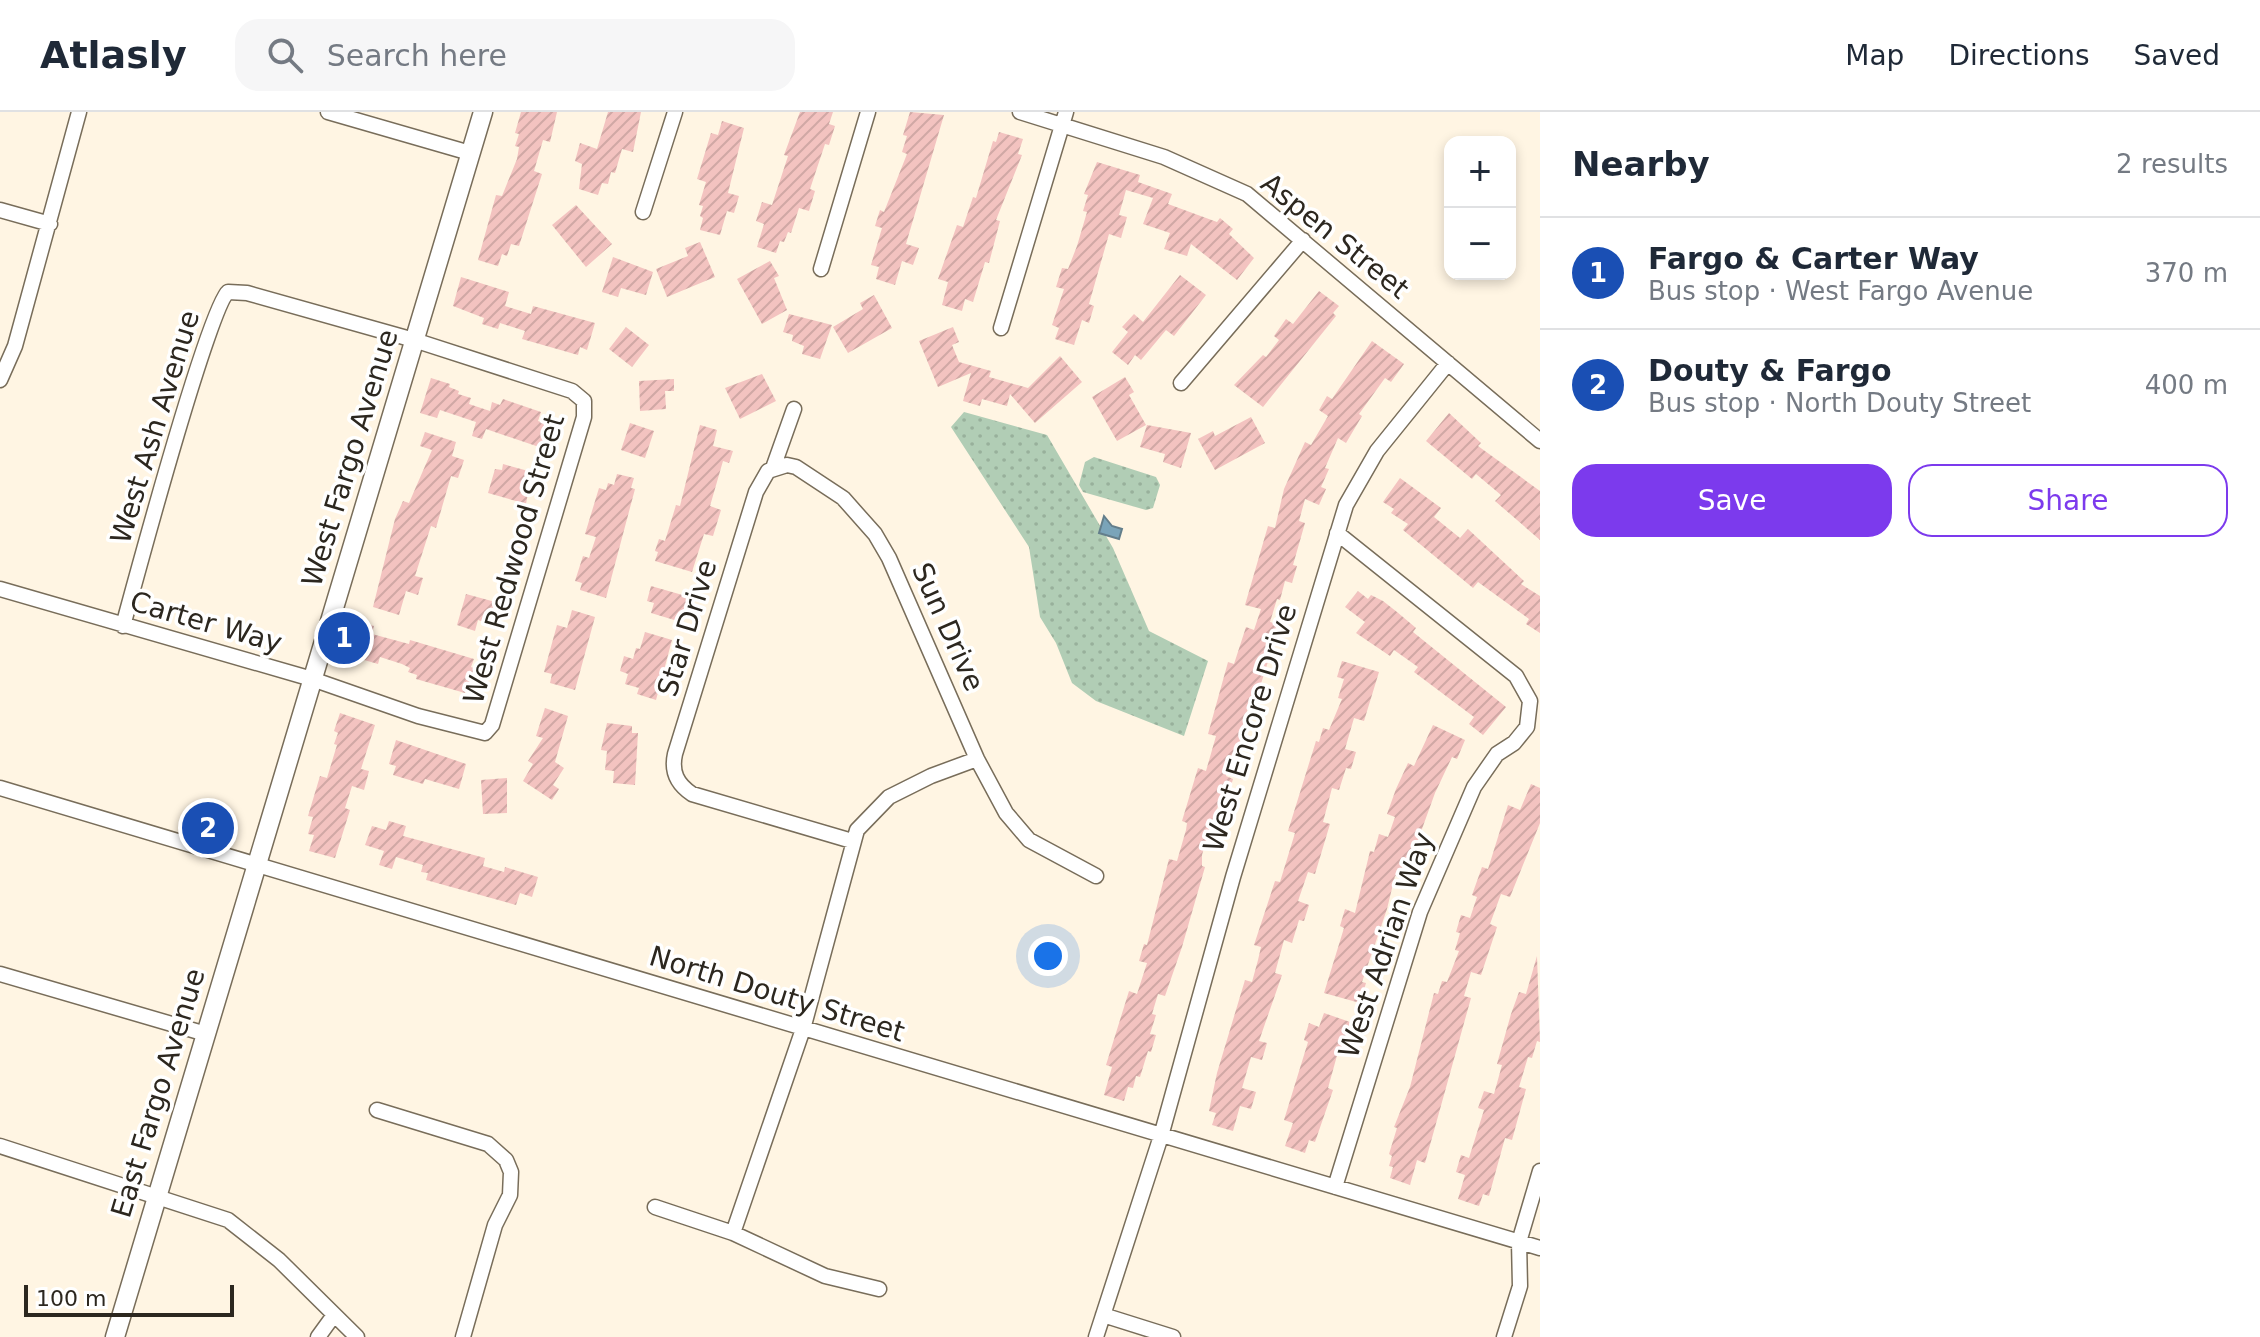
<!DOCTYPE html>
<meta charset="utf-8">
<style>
:root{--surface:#fff;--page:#f6f6f7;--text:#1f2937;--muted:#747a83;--line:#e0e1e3;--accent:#7c3aed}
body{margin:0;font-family:"DejaVu Sans",sans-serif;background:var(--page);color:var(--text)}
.controls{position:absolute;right:24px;top:24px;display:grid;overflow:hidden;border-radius:16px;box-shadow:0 4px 12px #0003}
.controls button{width:72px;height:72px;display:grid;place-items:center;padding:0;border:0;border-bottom:2px solid var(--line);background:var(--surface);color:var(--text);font:40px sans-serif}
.scale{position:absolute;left:24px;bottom:20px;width:210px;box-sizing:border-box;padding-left:8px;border:4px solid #2c271f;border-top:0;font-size:22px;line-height:28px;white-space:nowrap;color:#2c271f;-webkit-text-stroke:6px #fff;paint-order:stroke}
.you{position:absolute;left:1048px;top:844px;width:28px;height:28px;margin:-20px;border:6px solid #fff;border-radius:50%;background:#1a73e8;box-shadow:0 0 0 12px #1a73e833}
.badge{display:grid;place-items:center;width:52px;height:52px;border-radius:50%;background:var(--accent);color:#fff;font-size:26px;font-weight:700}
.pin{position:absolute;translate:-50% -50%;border:4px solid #fff;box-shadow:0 2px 8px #0006}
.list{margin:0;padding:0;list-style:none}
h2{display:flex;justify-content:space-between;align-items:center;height:104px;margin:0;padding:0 32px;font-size:34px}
h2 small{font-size:26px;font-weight:400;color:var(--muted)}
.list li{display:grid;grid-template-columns:52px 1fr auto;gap:24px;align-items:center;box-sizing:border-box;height:112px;padding:0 32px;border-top:2px solid var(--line)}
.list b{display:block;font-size:30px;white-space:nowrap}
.list p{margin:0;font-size:26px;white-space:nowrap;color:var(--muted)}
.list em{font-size:26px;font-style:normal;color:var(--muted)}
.actions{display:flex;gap:16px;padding:24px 32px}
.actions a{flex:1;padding:18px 0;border:2px solid var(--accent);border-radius:24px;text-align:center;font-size:28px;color:var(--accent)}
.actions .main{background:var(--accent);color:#fff}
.icon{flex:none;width:44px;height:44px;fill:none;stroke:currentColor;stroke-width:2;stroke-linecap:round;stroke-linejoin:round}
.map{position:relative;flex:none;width:1540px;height:1225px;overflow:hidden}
header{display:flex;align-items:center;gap:48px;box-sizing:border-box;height:112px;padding:0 40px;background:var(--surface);border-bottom:2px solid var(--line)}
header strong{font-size:38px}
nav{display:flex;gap:44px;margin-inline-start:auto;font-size:28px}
.search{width:560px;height:72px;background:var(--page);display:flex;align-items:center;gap:20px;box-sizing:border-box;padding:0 28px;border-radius:24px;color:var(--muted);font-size:30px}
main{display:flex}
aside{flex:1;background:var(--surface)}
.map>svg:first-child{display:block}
.park{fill:url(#park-dots)}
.water{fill:#7aa4b9;stroke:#637e8b;stroke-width:2}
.building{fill:url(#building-hatch)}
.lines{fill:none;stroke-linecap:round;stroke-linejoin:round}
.minor-casing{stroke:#786d5a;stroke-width:17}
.major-casing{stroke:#786d5a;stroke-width:21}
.minor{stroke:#fff;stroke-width:14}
.major{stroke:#fff;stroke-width:18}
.labels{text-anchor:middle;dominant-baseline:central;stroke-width:7;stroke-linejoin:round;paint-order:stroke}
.street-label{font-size:28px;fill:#2c271f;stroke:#fff}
</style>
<header>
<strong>Atlasly</strong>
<div class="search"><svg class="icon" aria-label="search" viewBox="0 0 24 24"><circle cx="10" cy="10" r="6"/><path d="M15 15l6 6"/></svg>Search here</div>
<nav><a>Map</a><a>Directions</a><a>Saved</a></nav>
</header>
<main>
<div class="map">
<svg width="1540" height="1225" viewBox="0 0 1540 1225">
<defs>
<pattern id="park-dots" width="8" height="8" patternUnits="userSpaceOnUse" patternTransform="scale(2)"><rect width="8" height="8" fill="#b1cdb5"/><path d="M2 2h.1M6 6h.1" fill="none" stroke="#98b09b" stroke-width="1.8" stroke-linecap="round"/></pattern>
<pattern id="building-hatch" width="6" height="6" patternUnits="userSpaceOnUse" patternTransform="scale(2)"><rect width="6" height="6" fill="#f3c3c0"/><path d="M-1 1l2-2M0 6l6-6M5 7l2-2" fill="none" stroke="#d0a8a5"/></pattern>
</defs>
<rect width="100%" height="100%" fill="#fff5e3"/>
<path class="park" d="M964,300L1047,323L1113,436L1149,519L1208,549L1184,624L1096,589L1072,571L1056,531L1040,505L1029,435L951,315Z
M1094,345L1156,365L1160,373L1153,396L1146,398L1083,380L1079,373L1085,350Z"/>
<path class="water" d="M1104,404L1112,414L1122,417L1119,427L1099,421Z"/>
<path class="building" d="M521,0H557L550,30L543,28L534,59L542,62L519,134L511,132L507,144L502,142L498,154L478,148L496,83L502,84L517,47L519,35L515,34L519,22L515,21Z
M608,0H641L633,40L622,37L615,61L611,60L608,72L602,71L598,83L579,77L582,52L575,49L580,31L597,37Z
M800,0H833L829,12L835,14L829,33L825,32L810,77L815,79L809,99L799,96L791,121L788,120L784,130L780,129L776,141L757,135L764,112L756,109L762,90L772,93L788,44L784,43Z
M910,0L944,3L906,132L919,136L913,153L902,149L895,173L876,167L879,155L871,153L882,116L875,114L880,98L884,100L907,42L902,40L907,24L903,23Z
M722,9L744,16L728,81L739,84L734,101L727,99L720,123L700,118L703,106L700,104L703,94L699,93L706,70L697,67L711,21L718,23Z
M999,20L1023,27L1018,42L1022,43L996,108L1000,109L989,151L985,150L973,190L965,187L962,199L942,193L948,170L938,167L957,113L963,115L973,85L976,86L993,29L996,30Z
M1097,50L1140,63L1138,70L1172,82L1168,92L1217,110L1220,106L1233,117L1229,122L1254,146L1237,168L1191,132L1187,144L1164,137L1170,121L1143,112L1153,86L1126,78L1119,103L1127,105L1121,126L1109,122L1089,192L1094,194L1089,211L1082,208L1074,233L1055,227L1059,216L1052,213L1064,177L1056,175L1062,156L1068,157L1077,134L1087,100L1083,99L1088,83L1084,82Z
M576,93L612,132L586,155L552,113Z
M700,130L715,165L667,185L656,157L688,144L685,136Z
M613,145L653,160L646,183L621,176L618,185L602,180Z
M770,149L779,164L774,166L787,198L762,212L737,167Z
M1180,163L1206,183L1174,224L1166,218L1141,248L1135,243L1128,253L1112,240L1128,220L1122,215L1134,202L1143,210Z
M461,165L509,180L505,194L531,202L533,194L595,211L587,238L580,235L578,243L522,227L525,219L500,211L498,217L482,212L484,206L453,194Z
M1319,179L1339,194L1333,201L1336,204L1263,295L1234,273L1263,243L1266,245L1279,228L1274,224L1286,207L1293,212Z
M874,183L892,216L848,241L833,215L863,197L860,191Z
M789,202L832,213L820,247L802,242L804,234L792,229L793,223L783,220Z
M626,215L649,233L632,255L609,237Z
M953,215L959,230L952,233L959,250L991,259L989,265L1028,276L1060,244L1082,270L1035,311L1010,282L1007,294L982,287L980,294L963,289L971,261L938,275L919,229Z
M1372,229L1404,252L1391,270L1385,266L1359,302L1362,304L1346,331L1338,326L1325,356L1329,357L1321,375L1326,377L1319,393L1305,387L1299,409L1305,411L1293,453L1297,454L1292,471L1285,469L1280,488L1277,487L1270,510L1277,512L1269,536L1272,537L1259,578L1254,576L1243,613L1249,615L1243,635L1240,634L1236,644L1232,642L1226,664L1233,667L1227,687L1222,685L1211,711L1202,743V754L1205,755L1182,835L1165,884L1158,882L1152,902L1156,903L1150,922L1156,923L1151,940L1148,939L1140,965L1136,964L1133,976L1128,975L1124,989L1104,983L1112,955L1106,953L1129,879L1137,882L1147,851L1139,849L1144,832L1147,833L1169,747L1177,749L1186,718L1187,711L1182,709L1198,656L1206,659L1216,624L1208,622L1228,550L1234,552L1246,515L1254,518L1261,497L1245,493L1268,414L1275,416L1284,377L1305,330L1311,333L1328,304L1319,298L1327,284L1332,287Z
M762,262L776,289L740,307L725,276Z
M1125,265L1134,280L1129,283L1146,313L1117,329L1092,285Z
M431,266L450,272L449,275L459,279L458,282L471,286L469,292L490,299L492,290L500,293L503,287L541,300L538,309L555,315L548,338L486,317L482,327L472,324L476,310L440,298L437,306L420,301Z
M674,267V279H665L666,297L640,299L639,269Z
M1449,301L1481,331L1478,334L1540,379V428L1495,389L1501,383L1476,362L1472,367L1426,329Z
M1251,305L1265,331L1215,358L1198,327L1213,319L1215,324Z
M630,311L654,319L645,346L621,338Z
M700,313L717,318L713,334L733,339L729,351L723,349L710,394L721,398L713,424L704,422L692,460L655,449L658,440L655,439L659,427L665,429L676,393L680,394Z
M1147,313L1191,321L1181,356L1163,350L1165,342L1140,335Z
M425,320L456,330L452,344L464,348L458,366L451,364L436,416L431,414L415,464L423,466L418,483L406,479L399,503L373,495L395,407L403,389L409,391L432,338L420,334Z
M503,352L532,360L526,392L488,381L495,357L502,358Z
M617,362L634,366L631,376L635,377L606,486L580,478L582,471L575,469L583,444L589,446L596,425L585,422L599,376L606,378L608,371L614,373Z
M1400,366L1441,396L1434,405L1460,426L1468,417L1524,469L1521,472L1540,484V521L1526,512L1529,507L1478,470L1473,476L1403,418L1408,412L1391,401L1394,397L1383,390Z
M651,474L693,486L689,501L684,499L681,510L651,501L654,491L647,489Z
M1358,479L1368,487L1371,483L1383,489L1397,500L1416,516L1413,520L1506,595L1483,623L1469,612L1474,605L1414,560L1418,555L1394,538L1390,544L1356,521L1365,510L1345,495Z
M466,482L499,491L495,506L489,504L487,511L478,508L475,519L457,513Z
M572,498L595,505L575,578L550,571L552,562L544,560L557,513L567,516Z
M357,509L374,514L372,522L409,532L410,528L474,547L471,555L479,558L474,575L467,573L465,581L416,567L417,563L408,560L410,556L402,552L380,545L378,552L347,543Z
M645,520L672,528L656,588L637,582L639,576L625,572L628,562L620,559L624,544L633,547L636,536L640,537Z
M1342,549L1379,560L1364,609L1354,606L1345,637L1356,640L1351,657L1346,656L1339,678L1332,676L1323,710L1330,712L1315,762L1308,760L1298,789L1309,793L1304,809L1299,808L1292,831L1284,828L1275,861L1282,863L1259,929L1267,931L1262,948L1251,945L1242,976L1256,980L1251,997L1240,994L1233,1019L1212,1013L1216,1001L1209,999L1217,961L1245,868L1252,870L1258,848L1261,835L1254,833L1275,769L1280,770L1295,721L1288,719L1316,629L1319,630L1323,616L1329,618L1342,587L1338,586L1344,567L1337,565Z
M545,596L568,604L555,650L564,656L553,673L559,677L552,688L523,669L533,652L528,649L543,626L536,624Z
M340,601L375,613L361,657L369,659L364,678L352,674L345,696L350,698L335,746L309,739L314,723L308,722L313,705L308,704L320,664L327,666L337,633L334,632L338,621L334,619Z
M607,611L632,614V621H638L635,673L613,671L614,659L605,658L607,639L601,638Z
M1433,613L1465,628L1457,647L1452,645L1435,681L1410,750L1404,749L1399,765L1395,764L1387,797L1362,870L1366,871L1360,891L1324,881L1344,816L1340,814L1345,797L1355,801L1370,739L1374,740L1379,722L1388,725L1395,705L1387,702L1396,677L1408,651L1414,654Z
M396,628L466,652L459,677L425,667L423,672L393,663L396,654L389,652Z
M507,666V701L483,702L481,668Z
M1531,672L1540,676V711L1510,785L1501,782L1490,812L1497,815L1481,863L1471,860L1464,884L1471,886L1425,1051L1417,1048L1410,1073L1390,1066L1393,1055L1389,1054L1392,1044L1389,1042L1397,1016L1394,1015L1410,975L1434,881L1438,882L1442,869L1447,870L1459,839L1455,838L1460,821L1456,820L1461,803L1470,806L1477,785L1472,783L1482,755L1488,757L1508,693L1520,698Z
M389,709L406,714L403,724L485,746L483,754L504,760L505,755L538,765L532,785L520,781L516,793L426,768L428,761L421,760L423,753L396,745L392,757L379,753L384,739L365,733L372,714L386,718Z
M1537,844L1540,930L1537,929L1532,946L1528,945L1519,975L1526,977L1512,1028L1505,1026L1489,1084L1483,1082L1479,1094L1458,1087L1465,1063L1456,1060L1461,1043L1469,1046L1484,998L1478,996L1484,979L1494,982L1502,953L1497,952L1511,902L1519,880L1526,882Z
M1324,901L1350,910L1346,922L1350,923L1344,941L1338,940L1328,976L1333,978L1315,1030L1309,1028L1305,1041L1285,1034L1293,1011L1284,1008L1308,930L1304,928L1309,911L1319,915Z"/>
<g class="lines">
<defs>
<path id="minor" d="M328,0L470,41
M1020,0L1164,45L1247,82L1540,329
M0,98L50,112
M643,100L675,0
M821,157L868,0
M1001,216L1066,0
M0,268L15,234L79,0
M1181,271L1303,128
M773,356L794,297
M0,477L312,567L418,604L485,621L492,613L584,305V289L572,279L414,228L247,181L228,180C209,194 135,470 123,514
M0,676L1540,1136
M852,729L692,682C677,672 671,660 675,642L756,380L768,359L787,353L796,355L843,386L875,422L889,446L977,647L1006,701L1029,728L1096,764
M0,862L206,922
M377,998L488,1032L506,1048L511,1060L510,1083L495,1113L463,1225
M0,1034L228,1108L279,1148L357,1225
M1335,1075L1420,800L1474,675L1497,642L1514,631L1527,615L1530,589L1516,564L1337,421
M655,1095L733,1121L825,1164L879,1177
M733,1121L803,917L857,718L889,685L931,664L977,647
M1103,1203L1173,1225
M318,1225L334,1203
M1096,1225L1161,1024L1233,765L1346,393L1377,339L1448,251
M1504,1225L1520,1174L1519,1130L1540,1059"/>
<path id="major" d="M115,1225L483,0"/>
</defs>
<use href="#minor" class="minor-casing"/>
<use href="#major" class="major-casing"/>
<use href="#minor" class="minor"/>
<use href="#major" class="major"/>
</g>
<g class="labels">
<g class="street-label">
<text transform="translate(1335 124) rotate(39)">Aspen Street</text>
<text transform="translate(155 315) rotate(-73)">West Ash Avenue</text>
<text transform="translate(350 346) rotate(-73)">West Fargo Avenue</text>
<text transform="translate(514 447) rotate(-74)">West Redwood Street</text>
<text transform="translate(206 510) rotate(16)">Carter Way</text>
<text transform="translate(948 515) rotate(66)">Sun Drive</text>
<text transform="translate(687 516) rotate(-73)">Star Drive</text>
<text transform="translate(1250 616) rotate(-73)">West Encore Drive</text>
<text transform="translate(1386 833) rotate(-71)">West Adrian Way</text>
<text transform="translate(777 882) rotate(17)">North Douty Street</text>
<text transform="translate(158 981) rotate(-73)">East Fargo Avenue</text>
</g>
</g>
</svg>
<div class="controls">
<button>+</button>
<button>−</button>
</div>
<div class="scale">100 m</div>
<div class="you"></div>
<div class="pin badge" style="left:344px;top:526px;background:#1a4fb4">1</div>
<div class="pin badge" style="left:208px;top:716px;background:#1a4fb4">2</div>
</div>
<aside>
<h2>Nearby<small>2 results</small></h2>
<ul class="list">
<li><span class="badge" style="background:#1a4fb4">1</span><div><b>Fargo &amp; Carter Way</b><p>Bus stop · West Fargo Avenue</p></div><em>370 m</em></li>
<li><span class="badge" style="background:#1a4fb4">2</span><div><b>Douty &amp; Fargo</b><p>Bus stop · North Douty Street</p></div><em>400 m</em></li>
</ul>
<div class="actions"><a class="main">Save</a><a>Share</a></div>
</aside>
</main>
